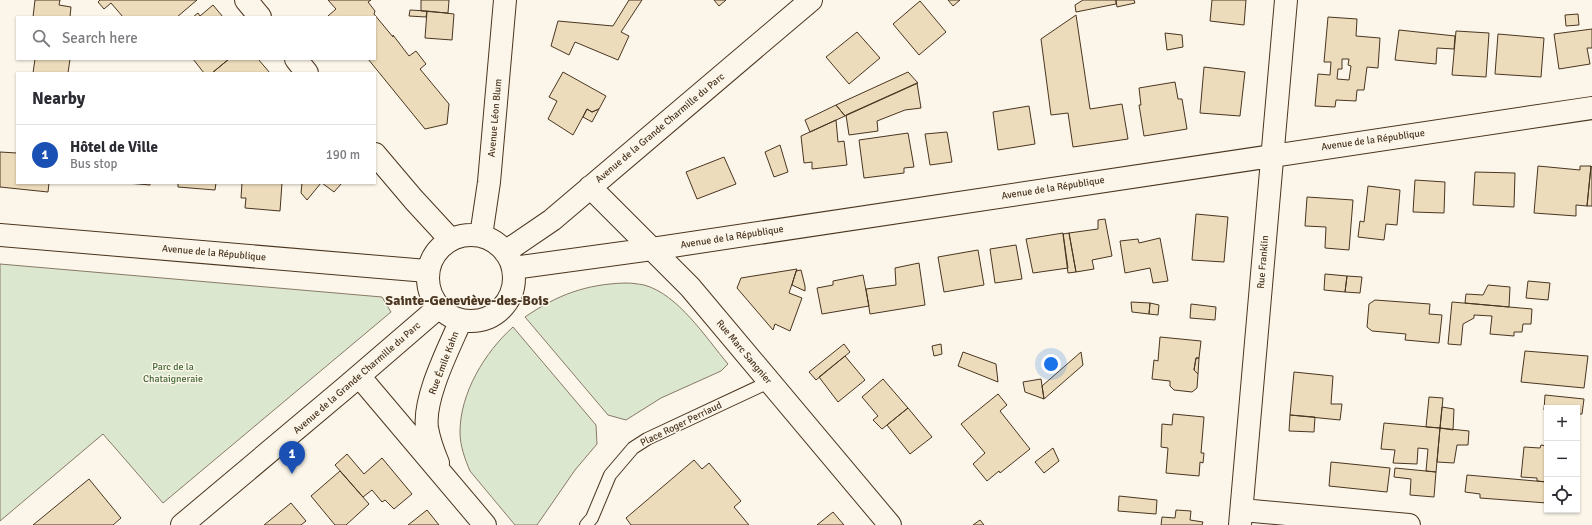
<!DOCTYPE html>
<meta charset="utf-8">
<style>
:root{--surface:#fff;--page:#f7f7f7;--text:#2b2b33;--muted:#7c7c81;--line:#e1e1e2;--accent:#c62828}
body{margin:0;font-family:Signika,sans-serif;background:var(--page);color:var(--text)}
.controls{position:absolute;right:12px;bottom:12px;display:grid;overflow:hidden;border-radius:0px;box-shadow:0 1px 3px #0004}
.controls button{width:36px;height:36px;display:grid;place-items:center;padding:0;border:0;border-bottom:1px solid var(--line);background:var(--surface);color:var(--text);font:20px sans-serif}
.you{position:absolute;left:1051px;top:364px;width:14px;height:14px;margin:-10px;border:3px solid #fff;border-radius:50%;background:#1a73e8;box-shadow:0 0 0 6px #1a73e833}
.badge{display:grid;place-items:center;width:26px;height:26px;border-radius:50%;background:var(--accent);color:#fff;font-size:13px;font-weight:700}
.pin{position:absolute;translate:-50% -33px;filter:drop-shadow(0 1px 2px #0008)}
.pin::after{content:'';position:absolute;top:21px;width:14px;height:12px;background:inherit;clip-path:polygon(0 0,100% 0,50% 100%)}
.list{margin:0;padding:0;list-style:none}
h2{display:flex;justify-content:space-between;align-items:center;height:52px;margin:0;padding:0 16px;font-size:17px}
h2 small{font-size:13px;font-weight:400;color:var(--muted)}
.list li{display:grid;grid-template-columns:26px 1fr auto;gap:12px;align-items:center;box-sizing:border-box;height:60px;padding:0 16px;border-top:1px solid var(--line)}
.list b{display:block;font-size:15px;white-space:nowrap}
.list p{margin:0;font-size:13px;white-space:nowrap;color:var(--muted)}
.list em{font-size:13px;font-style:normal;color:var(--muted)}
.icon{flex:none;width:22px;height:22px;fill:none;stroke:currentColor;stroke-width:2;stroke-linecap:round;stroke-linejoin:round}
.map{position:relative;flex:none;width:1592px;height:525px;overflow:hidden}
.search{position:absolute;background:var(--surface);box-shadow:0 1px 3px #0004;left:16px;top:16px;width:360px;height:44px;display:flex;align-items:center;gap:10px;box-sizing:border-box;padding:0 14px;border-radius:0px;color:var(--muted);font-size:15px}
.panel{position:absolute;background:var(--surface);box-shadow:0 1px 3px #0004;left:16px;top:72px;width:360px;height:112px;border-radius:0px}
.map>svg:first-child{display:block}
.green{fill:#dce7d0;stroke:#887966}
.building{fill:#ecdcbc;stroke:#4a3520;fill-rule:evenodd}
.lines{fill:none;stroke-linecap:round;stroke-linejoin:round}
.lane-casing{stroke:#4a3520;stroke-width:14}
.street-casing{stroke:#4a3520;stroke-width:24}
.lane{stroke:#fbf6e9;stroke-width:12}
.street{stroke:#fbf6e9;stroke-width:22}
.labels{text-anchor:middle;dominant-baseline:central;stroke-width:3;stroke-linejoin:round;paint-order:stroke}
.street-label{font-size:10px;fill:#4a3520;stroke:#fbf6e9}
.park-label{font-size:10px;fill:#436837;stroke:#fbf6e9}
.district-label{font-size:14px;font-weight:bold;fill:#4a3520;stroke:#fbf6e9}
</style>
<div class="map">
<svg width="1592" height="525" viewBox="0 0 1592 525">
<rect width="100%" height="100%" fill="#fbf6e9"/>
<path class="green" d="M0,264L382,297L391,312L163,503L103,434L0,521Z
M626,283C632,283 638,284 644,285C678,294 706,338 728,364L721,371L661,398L626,420L608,415L525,317C557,295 586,284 626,283Z
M513,327L596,425L597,444L575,470L537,525H515L470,471C465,459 460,446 460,432C460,393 485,352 513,327Z"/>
<path class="building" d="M35,0H60L59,5L71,7L70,17H33Z
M100,0H197L177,17H123L111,3L104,9L98,2Z
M328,0H371L368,2L375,11L374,14L393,37V35L409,56L416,51L426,64L420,69L449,104L447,124L425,129L368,59H375V17H329L328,16L336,9Z
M421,0H449L448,13L421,11Z
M629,0H642L621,32L629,36L618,60L575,42L569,55L551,46L558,21L613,26Z
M714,0H726L719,6Z
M948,0H960L953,6Z
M1083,0H1116V4L1076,12L1075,5Z
M1116,0H1134L1135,3L1117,7Z
M1212,0H1246L1244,25L1210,21Z
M920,1L946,32L919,55L893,24Z
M213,5L223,17H193L198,13L200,16Z
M410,10L427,11L426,17L409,16Z
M427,11L454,14L452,40L425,38Z
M1578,14L1579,25L1566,26L1565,15Z
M1076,15L1090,109L1122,104L1128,139L1073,147L1068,113L1051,115L1041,39Z
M1328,17L1357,19L1356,36L1380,38L1378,68L1367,67L1364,90H1357L1356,101L1336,100L1335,107L1315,106L1318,74L1330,75L1331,62H1324ZM1342,59H1349L1348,65L1351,66L1349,80L1337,79L1338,69H1342Z
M1592,29V48H1587L1590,64L1559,69L1554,34Z
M1399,30L1455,36L1454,49L1437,48L1436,64L1395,60Z
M1456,31L1489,33L1486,77L1452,75Z
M857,32L880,58L849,84L826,57Z
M1165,33L1182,35L1183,47L1167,50Z
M1498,34L1544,38L1541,77L1495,74Z
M35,59H70L68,73H33Z
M193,59H229L212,73H204Z
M229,59H258L270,73H212Z
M1204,67L1245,72L1240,116L1200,113Z
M563,72L606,96L599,109L592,112L587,109L573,135L548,119L557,101L549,97Z
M908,72L918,83L845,116L836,105Z
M1175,82L1178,99H1182L1187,129L1144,136L1139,105H1141L1139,88Z
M917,83L921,108L905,110L877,121L878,131L849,135L846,115Z
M836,105L845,116L810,132L805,120Z
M1029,106L1035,144L998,150L993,112Z
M587,109L592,112L599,109L592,122L583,117Z
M836,120L838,142L844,141L847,165L812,169V162L804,163L801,136Z
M947,132L952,162L930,165L925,134Z
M908,133L914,167L904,168V173L864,178L859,140Z
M780,145L788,172L774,177L765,152Z
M0,152L17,153V183H49L48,192L0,187Z
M724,157L736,184L697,199L686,172Z
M1538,166L1580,170V166H1591L1587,206L1576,205V216L1534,213Z
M1591,166L1592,167V206H1587Z
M1475,172L1515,173L1514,207L1473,205Z
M1415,180L1445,182L1444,213L1413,212Z
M127,183H150V185Z
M178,183H216L215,190L178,187Z
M242,183H282L280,211L245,208L246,198H241Z
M302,183H321L307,200L301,193Z
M322,183H342L334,192Z
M1368,186L1400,190L1397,225L1386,224L1384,240L1358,237L1360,221L1364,222Z
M1307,197L1353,200L1349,250L1325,248L1326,227L1305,226Z
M1196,214L1228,217L1224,262L1192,260Z
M1105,219L1112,256L1092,260L1094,269L1076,272L1069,233L1098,229V220Z
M1063,233L1068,268L1033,273L1026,239Z
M1069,233L1076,272L1068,273L1063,234Z
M1160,238L1168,281L1153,283L1150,268L1125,273L1120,241L1138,239L1139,243Z
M1016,245L1022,279L995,283L990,249Z
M978,250L984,285L944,292L938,257Z
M919,263L925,305L870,314L866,289L896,285L895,268Z
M797,269L789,293L802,298L790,331L775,324L773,330L737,288L741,278Z
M801,270L805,286V291L792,285L796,271Z
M1325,274L1347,276L1345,292L1324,290Z
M863,275L869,306L822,314L817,288L833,285V281Z
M1347,276L1362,277L1360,293L1345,292Z
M1528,281L1550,283L1548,300L1526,298Z
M1488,285L1510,287L1509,307L1465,303L1466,294L1483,295Z
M1375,300L1430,304L1429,314L1442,315L1439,343L1405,340L1406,334L1372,331L1367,327L1369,304Z
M1131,302L1150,303L1149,314L1132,312Z
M1452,302L1532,309L1531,324H1523L1522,332H1514V336L1490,334L1492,316L1474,315V318L1463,324L1461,345L1448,344Z
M1150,303L1159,305L1158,315L1149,314Z
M1191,304L1216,307L1215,320L1190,318Z
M1160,337L1201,341L1199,358H1196L1194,370L1198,374L1197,388L1192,392L1174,390L1170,386V381L1152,379L1154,360L1158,361Z
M844,344L850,352L816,380L809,372Z
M941,344L942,354L934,356L932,346Z
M1525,351L1588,356L1584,388L1521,382Z
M963,352L996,364L998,382L958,366Z
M1081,352L1083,365L1044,399L1042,386Z
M845,356L865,380L838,402L819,377Z
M1196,358H1199L1198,374L1194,370Z
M1294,372L1333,376L1331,404H1342L1340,420L1290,415Z
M883,379L908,408L882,429L873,420L878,416L862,397Z
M1041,379L1044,399L1025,392L1023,382Z
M998,394L1007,405L1000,411L1030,449L1000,473L999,471L987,481L973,464L985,453L961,424Z
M1545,395L1584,399L1582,414H1579L1577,432V408H1547V411L1544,410Z
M1429,397L1443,398L1440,428L1426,427Z
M1442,407L1454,409L1453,430L1440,428Z
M908,408L932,437L910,454L887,425Z
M1173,414L1204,417L1201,453H1204L1203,463L1200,462L1199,476L1166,473L1168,448L1161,447L1162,424L1172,425Z
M1290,415L1315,417L1314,432L1289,431Z
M1547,420V439L1545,438Z
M1384,423L1440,428L1436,472L1426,471L1428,449L1418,448L1417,464L1393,463L1395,450L1381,449Z
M1440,428L1469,431L1468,445H1457L1454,463L1437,462Z
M1541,445L1547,446V482L1537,481V478L1521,477L1524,447L1540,448Z
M1053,448L1059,461L1044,473L1035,462Z
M1577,449H1579L1577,475Z
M347,454L364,474L382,458L412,494L394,509L385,500L382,502L372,490L363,497L335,465Z
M694,460L702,469L709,463L741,501L734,507L749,525H631L626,518Z
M1331,462L1390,468L1387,492L1329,486Z
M1395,468L1436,472L1434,497L1410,495L1411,479L1394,477Z
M340,471L369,504L346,525H335L311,496Z
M1467,475L1547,482V503L1480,498V494L1465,492Z
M89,479L121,518L113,525H33Z
M1119,496L1157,500L1156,514L1118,511Z
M291,503L306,521L301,525H264Z
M427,510L439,525H408Z
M1176,510L1191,511L1190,520L1203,522L1202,525H1161L1162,517L1175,518Z
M833,512L844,525H817Z
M980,520L984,525H973Z"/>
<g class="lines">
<defs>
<path id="lane" d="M586,525L592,518L610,475L633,448L647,439L769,382"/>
<path id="street" d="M246,0L260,17
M296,59L307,73
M375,154L414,200L450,239
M590,187L690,287L890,525
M428 278a43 43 0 1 1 86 0a43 43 0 1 1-86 0Z
M0,235L427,271
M481,236L489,182L505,0
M505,252L552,220L811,0
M513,268L652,249L1592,108
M359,376L485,525
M438,463C433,451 429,440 427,428C423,398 449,348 461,320
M1242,510L1409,525
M182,525L345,388L439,307
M1240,525L1286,0"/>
</defs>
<use href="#lane" class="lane-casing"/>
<use href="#street" class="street-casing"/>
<use href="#lane" class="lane"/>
<use href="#street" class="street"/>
</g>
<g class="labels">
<g class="street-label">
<text transform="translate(495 118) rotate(-85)">Avenue Léon Blum</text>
<text transform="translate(660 128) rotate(-40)">Avenue de la Grande Charmille du Parc</text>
<text transform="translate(1373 140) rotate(-8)">Avenue de la République</text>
<text transform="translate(1053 188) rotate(-9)">Avenue de la République</text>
<text transform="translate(732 237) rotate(-9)">Avenue de la République</text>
<text transform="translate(214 253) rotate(5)">Avenue de la République</text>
<text transform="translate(1263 262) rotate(-85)">Rue Franklin</text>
<text transform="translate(744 352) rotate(50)">Rue Marc Sangnier</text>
<text transform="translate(444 363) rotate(-69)">Rue Émile Kahn</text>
<text transform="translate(357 378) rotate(-41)">Avenue de la Grande Charmille du Parc</text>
<text transform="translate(681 424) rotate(-26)">Place Roger Perriaud</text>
</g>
<g class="park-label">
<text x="173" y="367">Parc de la<tspan x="173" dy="12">Chataigneraie</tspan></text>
</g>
<g class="district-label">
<text x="467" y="300">Sainte-Geneviève-des-Bois</text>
</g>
</g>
</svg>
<div class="controls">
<button>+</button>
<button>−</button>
<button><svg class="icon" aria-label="locate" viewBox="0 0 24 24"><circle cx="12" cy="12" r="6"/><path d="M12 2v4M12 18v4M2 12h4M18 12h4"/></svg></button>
</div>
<div class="you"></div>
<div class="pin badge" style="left:292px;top:474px;background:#1a4fb4">1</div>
<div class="search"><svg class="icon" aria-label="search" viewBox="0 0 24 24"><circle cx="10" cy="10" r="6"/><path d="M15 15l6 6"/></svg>Search here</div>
<section class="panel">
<h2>Nearby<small></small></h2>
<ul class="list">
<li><span class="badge" style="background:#1a4fb4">1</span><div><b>Hôtel de Ville</b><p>Bus stop</p></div><em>190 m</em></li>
</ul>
</section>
</div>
